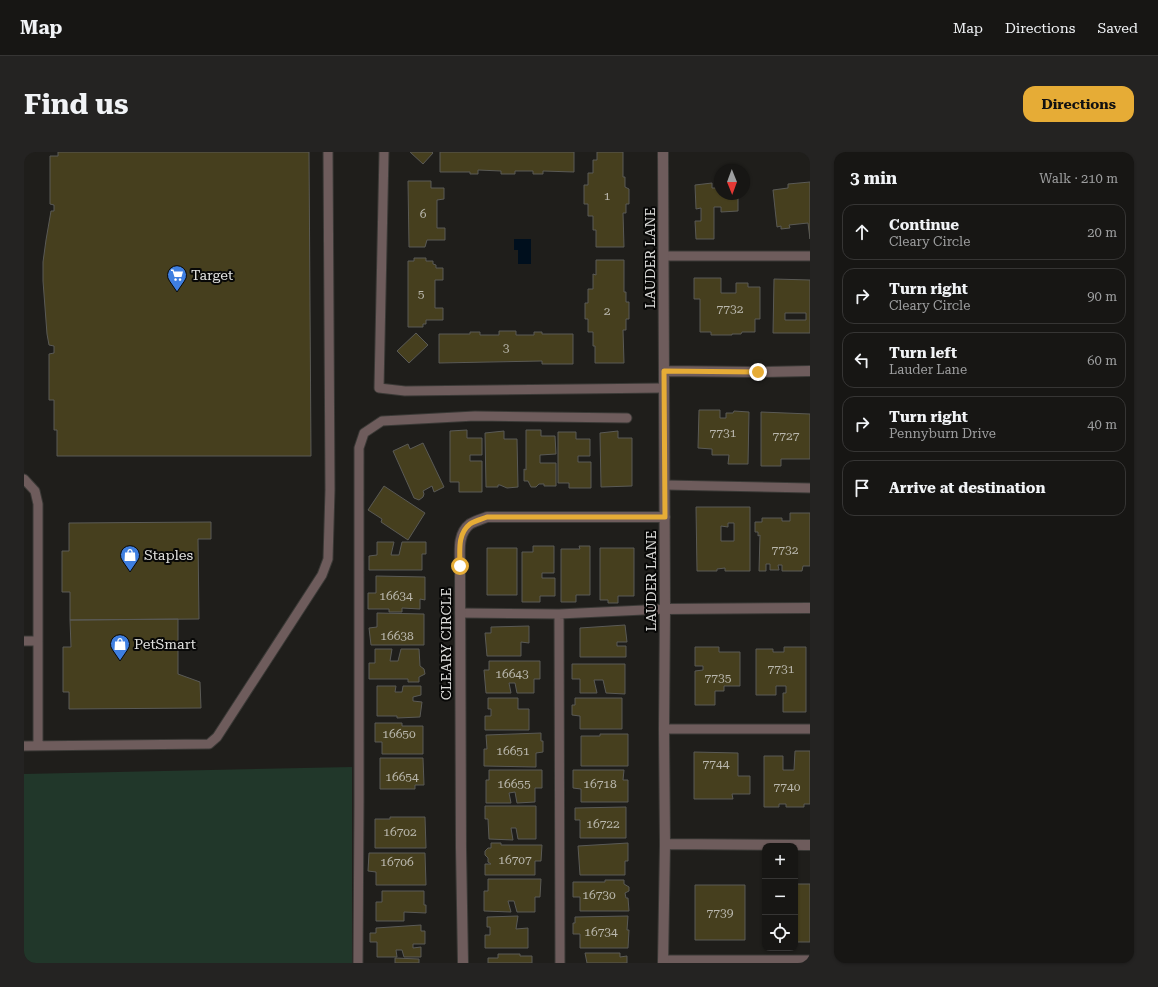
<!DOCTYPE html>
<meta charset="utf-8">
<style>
:root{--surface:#171614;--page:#242322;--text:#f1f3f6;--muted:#9e9fa0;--line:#363534;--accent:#e6ac36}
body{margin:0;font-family:"Roboto Serif",serif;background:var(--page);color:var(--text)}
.controls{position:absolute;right:12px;bottom:12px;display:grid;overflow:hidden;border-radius:8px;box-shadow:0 1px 3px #0004}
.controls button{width:36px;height:36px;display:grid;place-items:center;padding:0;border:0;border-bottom:1px solid var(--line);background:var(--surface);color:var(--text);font:20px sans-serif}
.compass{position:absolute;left:690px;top:12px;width:36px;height:36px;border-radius:50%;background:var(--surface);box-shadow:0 1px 3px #0004;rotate:179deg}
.stop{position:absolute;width:12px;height:12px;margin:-9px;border:3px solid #e6ac36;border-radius:50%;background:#fff}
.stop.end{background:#e6ac36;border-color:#fff;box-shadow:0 1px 4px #0008}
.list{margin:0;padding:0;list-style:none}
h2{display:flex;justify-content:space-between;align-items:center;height:52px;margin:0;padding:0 16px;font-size:17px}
h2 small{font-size:13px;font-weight:400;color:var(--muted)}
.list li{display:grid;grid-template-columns:26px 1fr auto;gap:12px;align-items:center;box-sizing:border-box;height:56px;margin:0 8px 8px;padding:0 8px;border:1px solid var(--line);border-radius:12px}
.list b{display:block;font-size:15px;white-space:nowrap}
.list p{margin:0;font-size:13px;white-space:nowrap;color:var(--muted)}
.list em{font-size:13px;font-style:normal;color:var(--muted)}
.icon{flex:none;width:22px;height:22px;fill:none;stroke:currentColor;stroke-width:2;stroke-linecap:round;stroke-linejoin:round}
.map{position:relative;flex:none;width:786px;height:811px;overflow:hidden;border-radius:12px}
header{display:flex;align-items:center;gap:24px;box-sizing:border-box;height:56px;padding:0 20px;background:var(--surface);border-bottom:1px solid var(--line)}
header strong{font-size:19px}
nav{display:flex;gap:22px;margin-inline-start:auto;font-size:14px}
.intro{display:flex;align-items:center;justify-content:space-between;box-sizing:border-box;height:96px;padding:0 24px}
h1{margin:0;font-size:28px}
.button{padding:10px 18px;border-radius:12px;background:var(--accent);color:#111;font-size:14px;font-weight:700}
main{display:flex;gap:24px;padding:0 24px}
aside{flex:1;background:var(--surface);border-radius:12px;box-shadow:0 1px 3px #0004}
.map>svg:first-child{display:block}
.green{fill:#21372a}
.water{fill:#000f1d}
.building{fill:#463f1e;stroke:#5a5a56;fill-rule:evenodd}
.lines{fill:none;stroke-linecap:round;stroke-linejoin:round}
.service-casing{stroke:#3a3936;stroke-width:11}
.minor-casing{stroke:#3a3936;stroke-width:12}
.service{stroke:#6e5c5c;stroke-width:9}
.minor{stroke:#6e5c5c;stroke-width:10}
.route{stroke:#e6ac36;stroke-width:5}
.labels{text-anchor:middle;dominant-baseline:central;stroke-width:4;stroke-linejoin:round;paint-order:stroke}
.number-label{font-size:12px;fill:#bab8ae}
.street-label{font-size:14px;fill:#e0e0de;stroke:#080807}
.poi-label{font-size:14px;fill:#e0e0de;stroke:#080807;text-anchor:start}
</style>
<header>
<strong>Map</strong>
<nav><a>Map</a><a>Directions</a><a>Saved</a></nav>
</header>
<div class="intro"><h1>Find us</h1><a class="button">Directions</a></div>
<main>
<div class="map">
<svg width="786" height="811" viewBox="0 0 786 811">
<rect width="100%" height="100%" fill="#1f1e1b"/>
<path class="green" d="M328,615V811H0V622Z"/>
<path class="water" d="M490,87H507V112H494V98H490Z"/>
<path class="building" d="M34,0H285L287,304H33V278H30V248H25V202L30,201V194L25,193L23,182L19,129V110L22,88L27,59H30V53L26,52V4H34Z
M386,0H408L409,1L399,12Z
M416,0H550V20L519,19V22H509V19H491V22H477V19L454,18V22H446V20H416Z
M573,0H599V25H601V35L605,37V52H602V61H599L600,95H572V78H569V64H564V52H560V33H564V21H569V8H573Z
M384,29H407V36H420V47L413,48V76H421V88H403L401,95H385Z
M786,30V87L784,71L765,73L766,76L757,77V74L753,75L749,38L764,36V32Z
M688,31V36H692V32L696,31V42H714V59L697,60V55H690V87H672L671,69H677V56L672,57L671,33Z
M390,106H402V109H409V112L412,113V116H419V128H411V156H419V168H402V172H399V175H384V109H390Z
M572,108H600V140H602V150H605V167H602V178H599L600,211H571V194H569V180H564V167H561V151H564V137H569V122L572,123Z
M670,126H697V141H712V131H724V135H736V167H731V180H718L717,182H708V183H687V180H676V147H670Z
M750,127L786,128V181H749ZM761,161H782V168H761Z
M475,179H492V183H510V180H518V182H549V212H518V209L415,211V182H446V180H456V183H475Z
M392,181L404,193L385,211L373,199Z
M675,258H696V266H702V261H709L710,259L725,260L724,312H704L705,303H688V297L674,296Z
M737,260L786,262V307H757V314H737Z
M443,278V286H458V303H446V309H458V340H435V330H426V279Z
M502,278H517V284H531L532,302L516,303V311H532V334H520V332H515L512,335H507L504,329H500V317L502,318Z
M480,279V287H493L494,335L483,336L476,333H474V335H462L461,281Z
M594,279V286H608V334L577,335L576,281Z
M534,280H552V287H566V304H554V310H567V336H545V331H534Z
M399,291L420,335L410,340L408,334L399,339L400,342L399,345L395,348L390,346L369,299L384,292L386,297Z
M360,334L401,361L384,388L357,370L358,367L344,358Z
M672,355H726V419H701V416L693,417V419H673ZM704,371H710V389H697V374L704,375Z
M766,361H786V414H779L778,419H758V413H754L755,418H746V412H742V419H735L736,383L734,384V380H731V370H738V366H758V369H766Z
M187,370V387H174L175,467L46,468V440H38V399H45V371Z
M353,390H370L367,403H375L378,390H402V402H398V418H345V404L353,403Z
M509,394H530V421H518V426H531V444H516V450H498V400H509Z
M555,394H566V443H552V450H537V397H556Z
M463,396H493V443H463Z
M576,396H610V444H594V451H584V448H576Z
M352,424L401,425V448L396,447V457L378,456V460H365V457H344V441H352Z
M353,461L400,462V493H347L345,476L353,475Z
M154,467V522L176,530L177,556L45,557V540H39V495H47L46,468Z
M601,473L603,490H593V494H602V505H556V476Z
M505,474V491L497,490V504H463L461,481H467V475Z
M671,495H695V500H716V534H700V539H691V553H671V519L679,518V514H671Z
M760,495H782V560H759V541H762V534H752V543H732V497H749V500H760Z
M351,497H368L366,509H374L377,497H395L396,514L400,517L401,522L395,525V530H384V527H345V511H351Z
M465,509H516V527H510V541H493L491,531H485L487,541H462L460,518H465Z
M548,512H601V542L582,541L579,528H570L573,541H556V527H548Z
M353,534H372L371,540H378L379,534H397V543L389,545V549L398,550L396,565L373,566V564H353Z
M464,546H494V557H505V578H461V564H467V557H464Z
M551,546H598V577H556V564L548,563V553H551Z
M351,571H378V574H399V602H358V590H351Z
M517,581V589H519V600L512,601V615L460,614V597H463L462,583Z
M576,582H604V614H557V584H576Z
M771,599H786V652H780V655H762V652H755V655H740V604H759V618H770Z
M670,600L714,601V624H726V642H708L709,647H670Z
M356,606H399L400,633H391V637H356Z
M465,618H518V636H511V650L493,651L491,640L485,641L487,651H462V628H465Z
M549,618H600L599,628H604V650H557V637L549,636Z
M461,654H512V687H494L492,676H487L489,688L465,687L464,667H461Z
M602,655V686H556V668H551V656Z
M366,665H401L402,696H351V667H366Z
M467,691H477V693H518L517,709H511V723H461V712H467L464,710V706L461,703V699L464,696H467Z
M604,691V709H601V723H556L554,694Z
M345,701H401L402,733H352V720L344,719Z
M464,727H517L516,745H511V760H493L490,749H484L487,760L460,759V739H464Z
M581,728H600V732L605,735V739L601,741L602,746H604L605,759H556V745H549V730H581Z
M739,732H741V784H739Z
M771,732H786V790H771Z
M671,733H721V788H671Z
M358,739H400V753H402V761L380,760V769H352V750H358Z
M494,764L492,777L504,776V796H461V783H466V775H463V765Z
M604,764L603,778H605L604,796H556V782H549V771H551V765Z
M397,773V779H401V792H389V796L397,795V805H380L378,798H372L373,805H353V790H346V781H352V776Z
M561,801H596V805L603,804V811H563Z
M474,802H496V804H508V811H464V806H474Z
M371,806L395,807V811H371Z"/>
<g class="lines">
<defs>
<path id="service" d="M360,0L355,236L381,239L640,236
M640,104H786
M0,327L11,339L14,352V594
M641,333L786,336
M436,461L535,462L641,457
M535,462L536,811
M0,489H14
M640,577H786
M0,594L185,592L193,585L298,423L304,407L306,338L304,0
M639,808H786
M334,811L335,651V296L340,281L358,269L451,264L603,266"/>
<path id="minor" d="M640,219L734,220L786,219
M641,457L786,456
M641,692L786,693
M439,811L437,696L436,414C436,400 433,382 446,372C451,369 458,367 463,365H641
M639,811L641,692L640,577L641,457L639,0"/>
</defs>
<use href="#service" class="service-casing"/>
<use href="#minor" class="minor-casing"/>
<use href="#service" class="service"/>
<use href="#minor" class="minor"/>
</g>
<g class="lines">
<path class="route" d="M436,414C436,400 433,382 446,372C450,369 458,367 463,365H641L640,219L734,220"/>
</g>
<defs>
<symbol id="supermarket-pin" viewBox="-11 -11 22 30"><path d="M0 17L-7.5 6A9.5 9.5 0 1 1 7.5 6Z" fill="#3f7fe0" stroke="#080807"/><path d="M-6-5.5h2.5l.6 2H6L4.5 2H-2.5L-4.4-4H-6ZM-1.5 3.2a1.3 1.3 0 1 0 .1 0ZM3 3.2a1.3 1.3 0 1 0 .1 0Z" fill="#fff"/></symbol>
<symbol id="shop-pin" viewBox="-11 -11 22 30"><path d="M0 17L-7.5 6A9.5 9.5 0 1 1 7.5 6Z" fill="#3f7fe0" stroke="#080807"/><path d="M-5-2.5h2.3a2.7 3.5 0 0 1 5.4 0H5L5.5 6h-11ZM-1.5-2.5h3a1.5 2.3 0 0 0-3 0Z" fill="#fff"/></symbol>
</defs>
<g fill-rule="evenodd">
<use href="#supermarket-pin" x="142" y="112" width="22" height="30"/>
<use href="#shop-pin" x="95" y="392" width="22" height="30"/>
<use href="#shop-pin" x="85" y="481" width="22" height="30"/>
</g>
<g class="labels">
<g class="number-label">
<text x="583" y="44">1</text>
<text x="399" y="62">6</text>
<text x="397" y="142">5</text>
<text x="706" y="157">7732</text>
<text x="583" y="159">2</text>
<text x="482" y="196">3</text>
<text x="699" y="281">7731</text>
<text x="762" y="284">7727</text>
<text x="761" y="398">7732</text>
<text x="372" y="444">16634</text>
<text x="373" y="484">16638</text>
<text x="757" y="517">7731</text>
<text x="488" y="522">16643</text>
<text x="694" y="526">7735</text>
<text x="375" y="582">16650</text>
<text x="489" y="599">16651</text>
<text x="692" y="612">7744</text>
<text x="378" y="625">16654</text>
<text x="490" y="632">16655</text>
<text x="576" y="632">16718</text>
<text x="763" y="635">7740</text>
<text x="579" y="672">16722</text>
<text x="376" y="680">16702</text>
<text x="491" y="708">16707</text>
<text x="373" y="710">16706</text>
<text x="575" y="743">16730</text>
<text x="696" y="761">7739</text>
<text x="577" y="780">16734</text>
</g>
<g class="street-label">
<text transform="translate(626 106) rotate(-90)">LAUDER LANE</text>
<text transform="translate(627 429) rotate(-90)">LAUDER LANE</text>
<text transform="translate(422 492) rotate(-90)">CLEARY CIRCLE</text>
</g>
<g class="poi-label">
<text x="167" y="123">Target</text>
<text x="120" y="403">Staples</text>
<text x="110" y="492">PetSmart</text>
</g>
</g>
</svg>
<div class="controls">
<button>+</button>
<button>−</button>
<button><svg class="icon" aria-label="locate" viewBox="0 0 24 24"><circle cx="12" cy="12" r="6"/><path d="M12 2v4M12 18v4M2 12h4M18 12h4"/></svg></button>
</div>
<svg class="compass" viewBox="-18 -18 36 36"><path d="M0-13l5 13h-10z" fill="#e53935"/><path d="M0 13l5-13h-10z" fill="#9e9fa0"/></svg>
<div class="stop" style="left:436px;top:414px"></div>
<div class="stop end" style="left:734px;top:220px"></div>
</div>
<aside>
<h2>3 min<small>Walk · 210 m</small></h2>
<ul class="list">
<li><svg class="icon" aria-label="ahead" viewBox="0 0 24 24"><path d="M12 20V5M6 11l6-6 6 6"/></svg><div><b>Continue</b><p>Cleary Circle</p></div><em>20 m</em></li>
<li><svg class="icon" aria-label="right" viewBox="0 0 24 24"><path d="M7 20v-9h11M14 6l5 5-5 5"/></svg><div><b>Turn right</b><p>Cleary Circle</p></div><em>90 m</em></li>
<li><svg class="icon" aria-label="left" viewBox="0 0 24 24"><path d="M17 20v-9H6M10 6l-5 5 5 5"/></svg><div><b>Turn left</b><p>Lauder Lane</p></div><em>60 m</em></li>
<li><svg class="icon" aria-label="right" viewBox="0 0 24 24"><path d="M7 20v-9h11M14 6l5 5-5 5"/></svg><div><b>Turn right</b><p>Pennyburn Drive</p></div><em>40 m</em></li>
<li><svg class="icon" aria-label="arrive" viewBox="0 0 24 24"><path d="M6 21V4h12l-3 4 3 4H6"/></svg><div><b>Arrive at destination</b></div></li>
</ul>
</aside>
</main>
